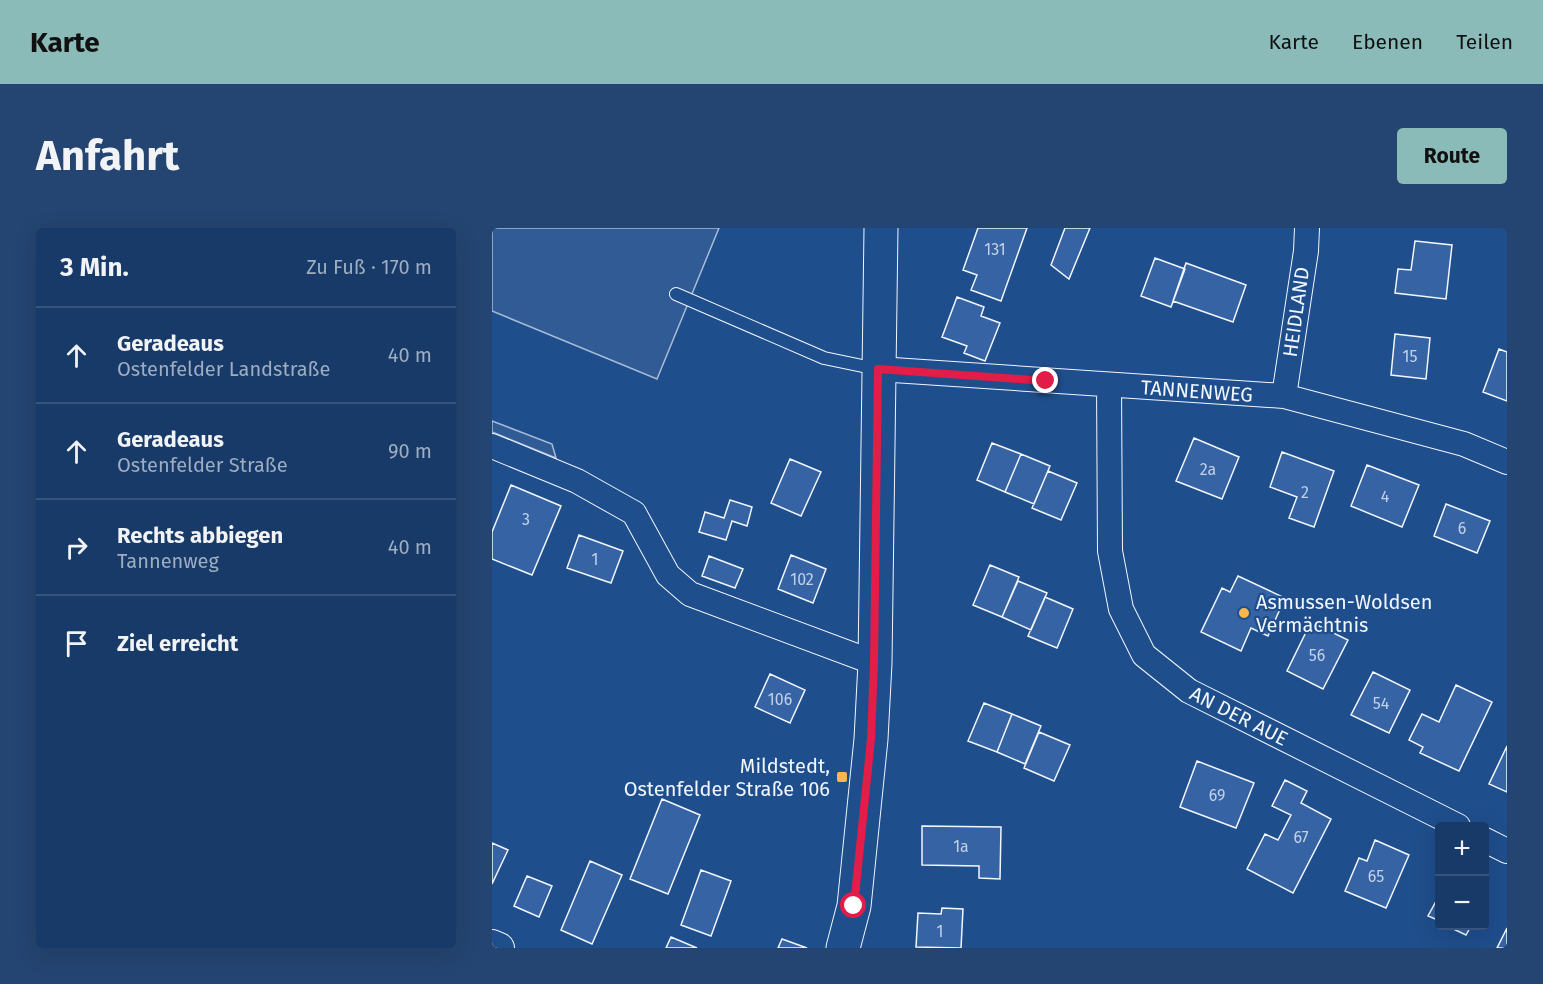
<!DOCTYPE html>
<html lang="de">
<meta charset="utf-8">
<style>
:root{--surface:#173a69;--page:#244571;--text:#f1f3f6;--muted:#9eadc0;--line:#36547d;--accent:#8bbbb9}
body{margin:0;font-family:"Fira Sans",sans-serif;background:var(--page);color:var(--text)}
.controls{position:absolute;right:18px;bottom:18px;display:grid;overflow:hidden;border-radius:6px;box-shadow:0 6px 24px #0002}
.controls button{width:54px;height:54px;display:grid;place-items:center;padding:0;border:0;border-bottom:2px solid var(--line);background:var(--surface);color:var(--text);font:30px sans-serif}
.stop{position:absolute;width:18px;height:18px;margin:-14px;border:4px solid #e11d48;border-radius:50%;background:#fff}
.stop.end{background:#e11d48;border-color:#fff;box-shadow:0 2px 6px #0008}
.list{margin:0;padding:0;list-style:none}
h2{display:flex;justify-content:space-between;align-items:center;height:78px;margin:0;padding:0 24px;font-size:26px}
h2 small{font-size:20px;font-weight:400;color:var(--muted)}
.list li{display:grid;grid-template-columns:39px 1fr auto;gap:18px;align-items:center;box-sizing:border-box;height:96px;padding:0 24px;border-top:2px solid var(--line)}
.list b{display:block;font-size:22px;white-space:nowrap}
.list p{margin:0;font-size:20px;white-space:nowrap;color:var(--muted)}
.list em{font-size:20px;font-style:normal;color:var(--muted)}
.icon{flex:none;width:33px;height:33px;fill:none;stroke:currentColor;stroke-width:2;stroke-linecap:round;stroke-linejoin:round}
.map{position:relative;flex:none;width:1015px;height:720px;overflow:hidden;border-radius:6px}
header{display:flex;align-items:center;gap:36px;box-sizing:border-box;height:84px;padding:0 30px;background:var(--accent);color:#111}
header strong{font-size:28px}
nav{display:flex;gap:33px;margin-inline-start:auto;font-size:21px}
.intro{display:flex;align-items:center;justify-content:space-between;box-sizing:border-box;height:144px;padding:0 36px}
h1{margin:0;font-size:42px}
.button{padding:15px 27px;border-radius:6px;background:var(--accent);color:#111;font-size:21px;font-weight:700}
main{display:flex;gap:36px;padding:0 36px}
aside{flex:1;background:var(--surface);border-radius:6px;box-shadow:0 6px 24px #0002}
.map>svg:first-child{display:block}
.built{fill:#305b95;stroke:#a8bbd7;stroke-width:1.5}
.building{fill:#3563a3;stroke:#f2f6ff;stroke-width:1.5}
.lines{fill:none;stroke-linecap:round;stroke-linejoin:round}
.service-casing{stroke:#f2f6ff;stroke-width:14}
.minor-casing{stroke:#f2f6ff;stroke-width:26}
.tertiary-casing{stroke:#f2f6ff;stroke-width:32}
.secondary-casing{stroke:#f2f6ff;stroke-width:35}
.service{stroke:#1f4e8c;stroke-width:12}
.minor{stroke:#1f4e8c;stroke-width:24}
.tertiary{stroke:#1f4e8c;stroke-width:30}
.secondary{stroke:#1f4e8c;stroke-width:33}
.route{stroke:#e11d48;stroke-width:8}
.poi-dot{fill:#ffb74d;stroke:#1f4e8c;stroke-width:2}
.labels{text-anchor:middle;dominant-baseline:central;stroke-width:4.5;stroke-linejoin:round;paint-order:stroke}
.number-label{font-size:16px;fill:#c3d1e8}
.street-label{font-size:20px;fill:#f2f6ff;stroke:#1f4e8c}
.poi-label{font-size:20px;fill:#f2f6ff;stroke:#1f4e8c;text-anchor:start}
</style>
<header>
<strong>Karte</strong>
<nav><a>Karte</a><a>Ebenen</a><a>Teilen</a></nav>
</header>
<div class="intro"><h1>Anfahrt</h1><a class="button">Route</a></div>
<main>
<aside>
<h2>3 Min.<small>Zu Fuß · 170 m</small></h2>
<ul class="list">
<li><svg class="icon" aria-label="ahead" viewBox="0 0 24 24"><path d="M12 20V5M6 11l6-6 6 6"/></svg><div><b>Geradeaus</b><p>Ostenfelder Landstraße</p></div><em>40 m</em></li>
<li><svg class="icon" aria-label="ahead" viewBox="0 0 24 24"><path d="M12 20V5M6 11l6-6 6 6"/></svg><div><b>Geradeaus</b><p>Ostenfelder Straße</p></div><em>90 m</em></li>
<li><svg class="icon" aria-label="right" viewBox="0 0 24 24"><path d="M7 20v-9h11M14 6l5 5-5 5"/></svg><div><b>Rechts abbiegen</b><p>Tannenweg</p></div><em>40 m</em></li>
<li><svg class="icon" aria-label="arrive" viewBox="0 0 24 24"><path d="M6 21V4h12l-3 4 3 4H6"/></svg><div><b>Ziel erreicht</b></div></li>
</ul>
</aside>
<div class="map">
<svg width="1015" height="720" viewBox="0 0 1015 720">
<rect width="100%" height="100%" fill="#1f4e8c"/>
<path class="built" d="M0,0H227L165,151L0,83Z
M0,193L60,216L64,230L0,204Z"/>
<path class="building" d="M486,0H535L509,73L479,62L485,47L471,42Z
M573,0H598L577,51L559,37Z
M923,13L960,17L954,71L903,65L906,41L919,42Z
M663,30L693,41L679,79L649,68Z
M694,35L754,57L741,94L681,73Z
M465,69L492,79L489,88L508,95L493,133L472,125L475,118L450,109Z
M903,106L938,110L934,151L899,147Z
M1007,121L1015,124V173L991,164Z
M702,210L747,229L730,271L684,253Z
M500,215L529,226L513,264L485,252Z
M790,224L842,243L822,299L797,290L805,269L778,259Z
M529,226L558,238L542,276L513,264Z
M298,231L329,244L309,288L279,275Z
M875,237L927,257L910,299L859,278Z
M556,243L585,255L569,292L540,280Z
M19,257L69,278L40,347L0,331V304Z
M238,272L260,279L255,298L240,293L234,312L207,304L213,284L232,290Z
M954,276L998,293L985,325L942,308Z
M87,307L131,323L119,355L75,340Z
M299,327L334,341L321,375L286,361Z
M217,328L251,341L243,360L210,348Z
M498,337L527,349L510,389L481,377Z
M746,348L793,370L776,408L759,400L749,423L709,404L730,360L738,364Z
M526,353L555,365L539,402L510,389Z
M553,369L581,381L565,420L536,408Z
M819,394L856,412L831,461L795,443Z
M881,444L918,462L897,505L859,487Z
M278,446L313,462L298,495L263,479Z
M964,457L1000,474L967,543L928,525L931,519L917,512L930,486L947,494Z
M492,475L520,486L505,524L476,513Z
M520,486L549,498L533,536L505,524Z
M547,504L578,517L562,553L532,540Z
M1015,518V564L997,556Z
M705,533L762,555L744,600L688,579Z
M793,552L815,563L809,575L839,591L801,665L755,641L773,606L786,612L799,587L780,578Z
M170,571L208,587L176,666L138,651Z
M430,598L509,599L508,651L487,650V638L430,637Z
M883,612L917,627L894,680L853,663L867,630L875,633Z
M0,615L16,622L0,656Z
M98,633L130,647L100,716L69,702Z
M209,642L239,653L219,708L189,697Z
M35,648L60,658L47,689L22,678Z
M948,666V693L936,688Z
M450,680L471,681L469,720L424,719L426,685L449,686Z
M955,698H979L974,707Z
M1015,700V720H1005Z
M179,709L205,720H174Z
M290,711L315,720H286Z"/>
<g class="lines">
<defs>
<path id="service" d="M184,66L332,130L385,141"/>
<path id="minor" d="M386,141L792,168L972,216L1015,234
M617,157L618,323L629,381L652,427L697,463L966,598
M792,168L814,23L815,0
M0,218L85,253L142,285L176,347L198,366L383,435
M993,612L1015,623"/>
<path id="tertiary" d="M0,717L7,720"/>
<path id="secondary" d="M351,720L362,678L379,511L383,435L389,0"/>
</defs>
<use href="#service" class="service-casing"/>
<use href="#minor" class="minor-casing"/>
<use href="#tertiary" class="tertiary-casing"/>
<use href="#secondary" class="secondary-casing"/>
<use href="#service" class="service"/>
<use href="#minor" class="minor"/>
<use href="#tertiary" class="tertiary"/>
<use href="#secondary" class="secondary"/>
</g>
<g class="lines">
<path class="route" d="M362,678L379,511L382,435L386,141L554,153"/>
</g>
<g class="poi-dot">
<circle cx="752" cy="385" r="6"/>
<rect x="344" y="543" width="12" height="12" rx="3"/>
</g>
<g class="labels">
<g class="number-label">
<text x="503" y="21">131</text>
<text x="918" y="128">15</text>
<text x="716" y="241">2a</text>
<text x="813" y="264">2</text>
<text x="893" y="268">4</text>
<text x="34" y="291">3</text>
<text x="970" y="300">6</text>
<text x="103" y="331">1</text>
<text x="310" y="351">102</text>
<text x="825" y="427">56</text>
<text x="288" y="471">106</text>
<text x="889" y="475">54</text>
<text x="725" y="567">69</text>
<text x="809" y="609">67</text>
<text x="469" y="618">1a</text>
<text x="884" y="648">65</text>
<text x="448" y="703">1</text>
</g>
<g class="street-label">
<text transform="translate(804 84) rotate(-82)">HEIDLAND</text>
<text transform="translate(705 163) rotate(4)">TANNENWEG</text>
<text transform="translate(747 488) rotate(27)">AN DER AUE</text>
</g>
<g class="poi-label">
<text x="764" y="374">Asmussen-Woldsen<tspan x="764" dy="23">Vermächtnis</tspan></text>
<text x="338" y="538" text-anchor="end">Mildstedt,<tspan x="338" dy="23">Ostenfelder Straße 106</tspan></text>
</g>
</g>
</svg>
<div class="controls">
<button>+</button>
<button>−</button>
</div>
<div class="stop" style="left:362px;top:678px"></div>
<div class="stop end" style="left:554px;top:153px"></div>
</div>
</main>
